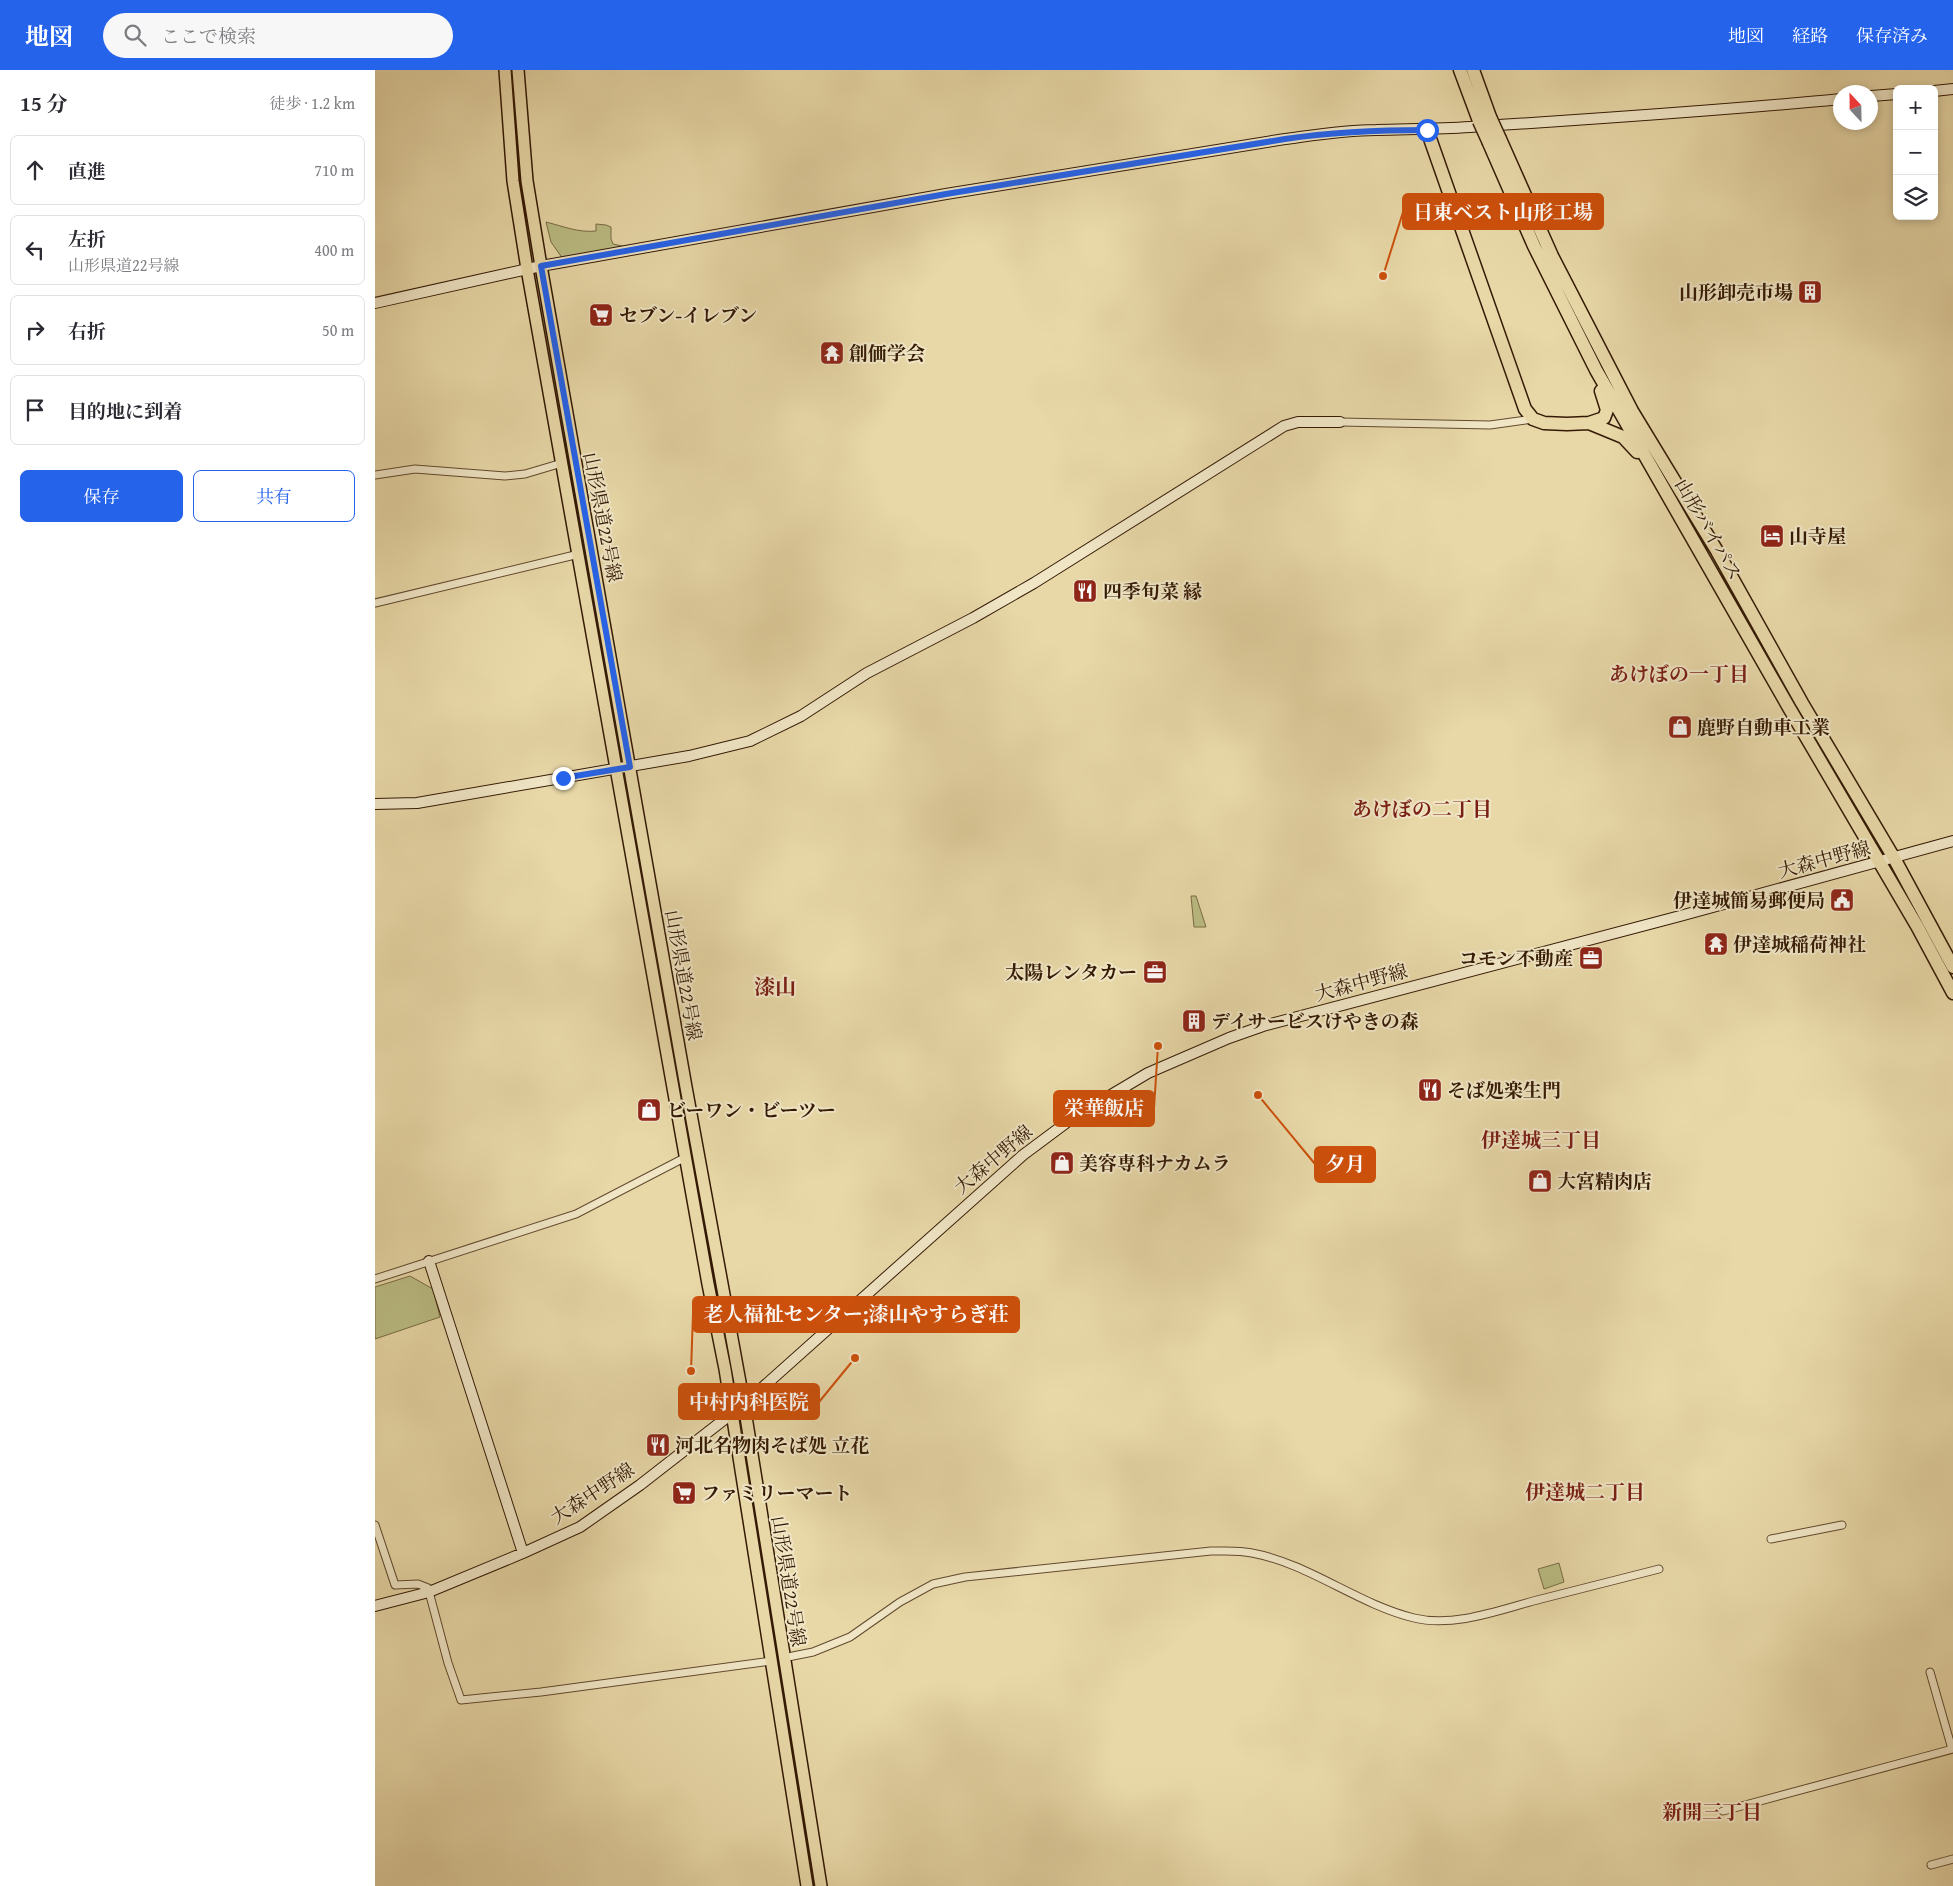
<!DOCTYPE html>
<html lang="ja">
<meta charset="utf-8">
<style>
:root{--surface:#fff;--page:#f7f7f7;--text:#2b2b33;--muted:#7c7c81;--line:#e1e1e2;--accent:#2563eb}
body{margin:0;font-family:"Gentium Book Plus","Noto Serif JP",serif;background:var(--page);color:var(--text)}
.controls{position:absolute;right:15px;top:15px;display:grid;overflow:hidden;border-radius:8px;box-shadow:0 2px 8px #0003}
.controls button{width:45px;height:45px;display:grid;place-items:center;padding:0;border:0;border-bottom:1px solid var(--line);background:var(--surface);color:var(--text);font:25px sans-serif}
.compass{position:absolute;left:1458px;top:15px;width:45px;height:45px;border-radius:50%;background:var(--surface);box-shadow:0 2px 8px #0003;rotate:338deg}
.stop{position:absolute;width:15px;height:15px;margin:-11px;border:4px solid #2563eb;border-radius:50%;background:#fff}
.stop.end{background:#2563eb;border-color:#fff;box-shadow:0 1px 5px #0008}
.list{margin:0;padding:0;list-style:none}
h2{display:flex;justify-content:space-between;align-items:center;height:65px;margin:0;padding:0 20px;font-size:21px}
h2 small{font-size:16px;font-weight:400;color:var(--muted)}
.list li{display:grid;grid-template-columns:32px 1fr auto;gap:15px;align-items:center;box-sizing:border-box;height:70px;margin:0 10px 10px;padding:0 10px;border:1px solid var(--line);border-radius:8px}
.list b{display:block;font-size:19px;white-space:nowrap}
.list p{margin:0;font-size:16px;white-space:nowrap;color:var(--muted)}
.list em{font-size:16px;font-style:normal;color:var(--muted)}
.actions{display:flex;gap:10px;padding:15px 20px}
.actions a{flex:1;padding:11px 0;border:1px solid var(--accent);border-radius:8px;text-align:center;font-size:18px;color:var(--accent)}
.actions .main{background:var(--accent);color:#fff}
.icon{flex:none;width:28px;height:28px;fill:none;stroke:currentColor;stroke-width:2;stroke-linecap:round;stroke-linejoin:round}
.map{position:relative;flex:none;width:1578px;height:1816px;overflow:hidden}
header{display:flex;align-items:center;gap:30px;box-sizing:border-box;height:70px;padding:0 25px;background:var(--accent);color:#fff}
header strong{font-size:24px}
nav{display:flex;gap:28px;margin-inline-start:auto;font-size:18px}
.search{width:350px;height:45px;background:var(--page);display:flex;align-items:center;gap:12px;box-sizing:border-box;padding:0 18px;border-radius:28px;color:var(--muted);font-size:19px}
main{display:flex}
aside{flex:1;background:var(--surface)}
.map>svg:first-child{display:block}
.green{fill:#bbbd84;stroke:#786c44}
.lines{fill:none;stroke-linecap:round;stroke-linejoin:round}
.street-casing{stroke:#614a2e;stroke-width:9}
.secondary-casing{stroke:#341a05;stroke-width:12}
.primary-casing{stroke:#341a05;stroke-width:14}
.highway-casing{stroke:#341a05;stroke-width:15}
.street{stroke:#f0e6c6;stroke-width:7}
.secondary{stroke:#f0e6c6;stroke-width:10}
.primary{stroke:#e8d8a8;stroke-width:11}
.highway{stroke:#e8d8a8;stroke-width:12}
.highway-bridge-casing{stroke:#341a05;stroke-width:15;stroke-linecap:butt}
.highway-bridge{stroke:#e8d8a8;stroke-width:12}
.route{stroke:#2563eb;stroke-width:6}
.labels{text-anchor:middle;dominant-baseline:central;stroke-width:4;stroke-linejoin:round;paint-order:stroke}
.poi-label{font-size:19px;font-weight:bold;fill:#341a05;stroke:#f0e6c6;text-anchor:start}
.street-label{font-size:19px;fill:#341a05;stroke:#f0e6c6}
.neighbourhood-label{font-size:20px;font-weight:bold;fill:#7a1f14;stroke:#f0e6c6}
.quarter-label{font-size:21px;font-weight:bold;fill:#7a1f14;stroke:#f0e6c6}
.leader{fill:none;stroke:#cd500b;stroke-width:2}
.callout-dot{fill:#cd500b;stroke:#f0e6c6;stroke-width:2}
.callout{fill:#cd500b;stroke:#cd500b;stroke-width:2}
.callout-label{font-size:20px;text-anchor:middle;font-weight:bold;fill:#fff}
</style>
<header>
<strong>地図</strong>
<div class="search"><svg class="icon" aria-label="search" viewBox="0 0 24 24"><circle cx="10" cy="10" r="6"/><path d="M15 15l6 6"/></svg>ここで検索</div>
<nav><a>地図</a><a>経路</a><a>保存済み</a></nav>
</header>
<main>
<aside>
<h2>15 分<small>徒歩 · 1.2 km</small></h2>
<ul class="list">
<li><svg class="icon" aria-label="ahead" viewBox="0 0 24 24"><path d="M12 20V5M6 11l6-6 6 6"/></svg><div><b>直進</b></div><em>710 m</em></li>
<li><svg class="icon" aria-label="left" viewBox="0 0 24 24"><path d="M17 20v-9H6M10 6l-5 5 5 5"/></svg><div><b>左折</b><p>山形県道22号線</p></div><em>400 m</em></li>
<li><svg class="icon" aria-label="right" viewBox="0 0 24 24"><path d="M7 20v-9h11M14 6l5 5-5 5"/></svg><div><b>右折</b></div><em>50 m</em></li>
<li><svg class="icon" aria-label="arrive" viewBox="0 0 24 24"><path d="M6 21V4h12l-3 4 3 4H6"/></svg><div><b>目的地に到着</b></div></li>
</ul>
<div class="actions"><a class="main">保存</a><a>共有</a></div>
</aside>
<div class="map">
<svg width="1578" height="1816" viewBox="0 0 1578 1816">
<rect width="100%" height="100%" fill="#e8d8a8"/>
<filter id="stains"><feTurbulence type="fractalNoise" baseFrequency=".004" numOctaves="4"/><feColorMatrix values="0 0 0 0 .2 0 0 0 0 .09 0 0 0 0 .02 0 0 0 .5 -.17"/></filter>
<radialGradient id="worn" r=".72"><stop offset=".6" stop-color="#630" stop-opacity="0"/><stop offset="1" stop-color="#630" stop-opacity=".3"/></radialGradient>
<path class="green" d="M171,152C187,156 204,163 221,161V154L231,155L236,157V169L238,174L256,178L190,192L176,172Z
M816,826H821L831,857H819Z
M35,1206L58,1219L65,1247L0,1269V1217Z
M1184,1493L1189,1512L1169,1519L1163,1499Z"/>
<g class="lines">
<defs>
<path id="street" d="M965,352L1115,355L1158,349
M0,405L40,399L130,406L150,404L187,393
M0,533L204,484
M0,1209L201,1144L311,1087
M0,1455L20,1515L43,1514L53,1518L73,1593L86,1630L166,1622L396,1591
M1396,1469L1467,1455
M408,1588L438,1582L475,1567L525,1532L558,1514L590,1507L836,1481C849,1481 864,1480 877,1483C935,1494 982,1534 1039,1548C1080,1558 1127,1539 1166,1529C1205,1519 1245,1509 1284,1499
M1555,1602L1577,1679
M1348,1741L1578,1679
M1556,1795L1578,1789"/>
<path id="secondary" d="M1559,21L1578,19
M1496,26L1522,24
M0,233L166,196L571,124L910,69C940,65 970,60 1001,60C1032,59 1064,59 1095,57C1219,49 1342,41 1466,29
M0,734L42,733L314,686L375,671L426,646L492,603L598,548L659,513L909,356L923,352H965
M54,1191L148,1483
M0,1536L54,1522L148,1483L205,1457L265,1415L369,1334L648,1085L699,1047L773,1003L854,968L888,956L1305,846L1578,771"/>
<path id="primary" d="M130,0L138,111L152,199L333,1214L350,1299L432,1816
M143,0L152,111L166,196L311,1017L369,1334L446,1816"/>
<path id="highway" d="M1085,0L1104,51
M1098,0L1115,47
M1052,60L1150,339L1158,349L1169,353L1192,354L1214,353L1229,348L1232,340L1226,321
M1125,69L1177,186L1257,341L1342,481L1427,633L1519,788L1578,897
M1114,73L1159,176L1221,300L1413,636L1542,856L1578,923
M1214,353L1248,367L1262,382"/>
</defs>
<use href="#street" class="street-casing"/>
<use href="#secondary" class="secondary-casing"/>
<use href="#primary" class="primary-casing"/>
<use href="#highway" class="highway-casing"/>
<use href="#street" class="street"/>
<use href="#secondary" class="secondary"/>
<use href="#primary" class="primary"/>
<use href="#highway" class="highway"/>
<defs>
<path id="highway-bridge" d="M1115,47L1125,69
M1104,51L1114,73"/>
</defs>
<use href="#highway-bridge" class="highway-bridge-casing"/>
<use href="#highway-bridge" class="highway-bridge"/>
</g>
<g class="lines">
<path class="route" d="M188,708L255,697L166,196L571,124L910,69C958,62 1004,60 1052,60"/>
</g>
<defs>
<symbol id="building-square" viewBox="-11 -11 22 22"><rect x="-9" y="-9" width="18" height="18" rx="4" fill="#8f2418" stroke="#f0e6c6"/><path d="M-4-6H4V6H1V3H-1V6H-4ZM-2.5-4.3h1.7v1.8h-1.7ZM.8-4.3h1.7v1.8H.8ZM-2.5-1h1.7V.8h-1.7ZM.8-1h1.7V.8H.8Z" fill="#fff"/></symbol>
<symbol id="supermarket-square" viewBox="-11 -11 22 22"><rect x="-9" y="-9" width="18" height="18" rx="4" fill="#8f2418" stroke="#f0e6c6"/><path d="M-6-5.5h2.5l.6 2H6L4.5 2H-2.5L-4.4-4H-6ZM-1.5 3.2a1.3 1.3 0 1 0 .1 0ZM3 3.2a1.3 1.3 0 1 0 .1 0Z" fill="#fff"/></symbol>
<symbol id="temple-square" viewBox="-11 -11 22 22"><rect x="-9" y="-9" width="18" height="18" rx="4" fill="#8f2418" stroke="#f0e6c6"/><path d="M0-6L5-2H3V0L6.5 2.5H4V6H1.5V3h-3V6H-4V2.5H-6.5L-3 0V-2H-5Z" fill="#fff"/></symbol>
<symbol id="hotel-square" viewBox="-11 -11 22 22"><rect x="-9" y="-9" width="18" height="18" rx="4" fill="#8f2418" stroke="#f0e6c6"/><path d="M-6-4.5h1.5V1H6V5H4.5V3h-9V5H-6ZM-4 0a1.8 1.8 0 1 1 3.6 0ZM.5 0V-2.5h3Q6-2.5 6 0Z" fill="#fff"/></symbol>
<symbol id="restaurant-square" viewBox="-11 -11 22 22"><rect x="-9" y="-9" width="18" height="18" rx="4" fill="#8f2418" stroke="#f0e6c6"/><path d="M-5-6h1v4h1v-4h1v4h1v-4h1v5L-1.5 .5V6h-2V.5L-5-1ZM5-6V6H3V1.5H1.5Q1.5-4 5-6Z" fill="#fff"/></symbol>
<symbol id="shop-square" viewBox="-11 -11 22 22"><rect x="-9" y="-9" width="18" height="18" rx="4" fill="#8f2418" stroke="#f0e6c6"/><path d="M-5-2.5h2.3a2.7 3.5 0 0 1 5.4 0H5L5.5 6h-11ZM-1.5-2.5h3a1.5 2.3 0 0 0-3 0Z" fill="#fff"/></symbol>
<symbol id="civic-square" viewBox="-11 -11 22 22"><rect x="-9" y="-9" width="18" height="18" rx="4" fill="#8f2418" stroke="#f0e6c6"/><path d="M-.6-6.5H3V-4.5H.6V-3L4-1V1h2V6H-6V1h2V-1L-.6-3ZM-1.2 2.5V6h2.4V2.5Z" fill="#fff"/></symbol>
<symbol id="office-square" viewBox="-11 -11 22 22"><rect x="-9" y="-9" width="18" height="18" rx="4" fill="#8f2418" stroke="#f0e6c6"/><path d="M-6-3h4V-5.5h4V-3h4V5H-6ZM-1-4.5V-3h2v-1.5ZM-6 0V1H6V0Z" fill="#fff"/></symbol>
</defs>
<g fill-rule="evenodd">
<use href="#building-square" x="1421" y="208" width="28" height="28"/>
<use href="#supermarket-square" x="212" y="231" width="28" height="28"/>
<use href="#temple-square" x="443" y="269" width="28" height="28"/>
<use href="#hotel-square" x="1383" y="452" width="28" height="28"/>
<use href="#restaurant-square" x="696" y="507" width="28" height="28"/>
<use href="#shop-square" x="1291" y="643" width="28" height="28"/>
<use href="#civic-square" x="1453" y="816" width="28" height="28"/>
<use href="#temple-square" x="1327" y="860" width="28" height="28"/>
<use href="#office-square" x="1202" y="874" width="28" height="28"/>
<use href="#office-square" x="766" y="888" width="28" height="28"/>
<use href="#building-square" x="805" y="937" width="28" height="28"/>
<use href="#restaurant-square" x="1041" y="1006" width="28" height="28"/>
<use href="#shop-square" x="260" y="1026" width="28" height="28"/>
<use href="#shop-square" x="673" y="1079" width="28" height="28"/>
<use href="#shop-square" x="1151" y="1097" width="28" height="28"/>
<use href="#restaurant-square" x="269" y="1361" width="28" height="28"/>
<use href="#supermarket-square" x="295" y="1409" width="28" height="28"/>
</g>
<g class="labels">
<g class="poi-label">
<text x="1418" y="222" text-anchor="end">山形卸売市場</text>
<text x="244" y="245">セブン-イレブン</text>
<text x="474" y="283">創価学会</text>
<text x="1414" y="466">山寺屋</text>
<text x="728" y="521">四季旬菜 縁</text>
<text x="1322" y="657">鹿野自動車工業</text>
<text x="1450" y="830" text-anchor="end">伊達城簡易郵便局</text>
<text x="1358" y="874">伊達城稲荷神社</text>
<text x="1198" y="888" text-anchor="end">コモン不動産</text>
<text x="762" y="902" text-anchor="end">太陽レンタカー</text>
<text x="836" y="951">デイサービスけやきの森</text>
<text x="1072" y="1020">そば処楽生門</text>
<text x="292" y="1040">ビーワン・ビーツー</text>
<text x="704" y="1093">美容専科ナカムラ</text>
<text x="1182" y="1111">大宮精肉店</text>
<text x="300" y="1375">河北名物肉そば処 立花</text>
<text x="326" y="1423">ファミリーマート</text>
</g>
<g class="street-label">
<text transform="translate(228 447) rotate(79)">山形県道22号線</text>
<text transform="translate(1334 459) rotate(60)">山形バイパス</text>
<text transform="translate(1449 789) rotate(-15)">大森中野線</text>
<text transform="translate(309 905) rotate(80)">山形県道22号線</text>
<text transform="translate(986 912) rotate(-15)">大森中野線</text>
<text transform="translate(618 1089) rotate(-40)">大森中野線</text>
<text transform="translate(217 1423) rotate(-33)">大森中野線</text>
<text transform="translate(414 1511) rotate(81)">山形県道22号線</text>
</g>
<g class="neighbourhood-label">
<text x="1304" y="603">あけぼの一丁目</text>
<text x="1047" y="738">あけぼの二丁目</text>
<text x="1166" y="1069">伊達城三丁目</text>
<text x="1210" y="1421">伊達城二丁目</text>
<text x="1337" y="1741">新開三丁目</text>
</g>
<g class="quarter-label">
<text x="400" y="916">漆山</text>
</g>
</g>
<path class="leader" d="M1008 206L1028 142M783 976L779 1038M883 1025L940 1094M316 1301L318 1244M480 1288L444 1332"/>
<g class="callout-dot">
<circle cx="1008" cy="206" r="5"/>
<circle cx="783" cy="976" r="5"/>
<circle cx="883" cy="1025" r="5"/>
<circle cx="316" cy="1301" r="5"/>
<circle cx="480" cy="1288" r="5"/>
</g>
<g class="callout">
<rect x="1028" y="124" width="200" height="35" rx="5"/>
<rect x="679" y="1021" width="100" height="35" rx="5"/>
<rect x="940" y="1077" width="60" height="35" rx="5"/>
<rect x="318" y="1227" width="326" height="35" rx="5"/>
<rect x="304" y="1314" width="140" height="35" rx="5"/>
</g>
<g class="callout-label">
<text x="1128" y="149">日東ベスト山形工場</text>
<text x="729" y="1045">栄華飯店</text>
<text x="970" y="1101">夕月</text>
<text x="481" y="1251">老人福祉センター;漆山やすらぎ荘</text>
<text x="374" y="1339">中村内科医院</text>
</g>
<rect width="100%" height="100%" filter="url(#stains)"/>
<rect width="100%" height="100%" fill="url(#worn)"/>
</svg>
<div class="controls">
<button>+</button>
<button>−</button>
<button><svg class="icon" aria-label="layers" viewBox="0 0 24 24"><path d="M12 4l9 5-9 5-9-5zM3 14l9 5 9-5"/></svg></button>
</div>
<svg class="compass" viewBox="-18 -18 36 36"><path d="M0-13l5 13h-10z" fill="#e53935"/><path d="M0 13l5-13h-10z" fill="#7c7c81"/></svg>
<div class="stop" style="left:1052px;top:60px"></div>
<div class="stop end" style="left:188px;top:708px"></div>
</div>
</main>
